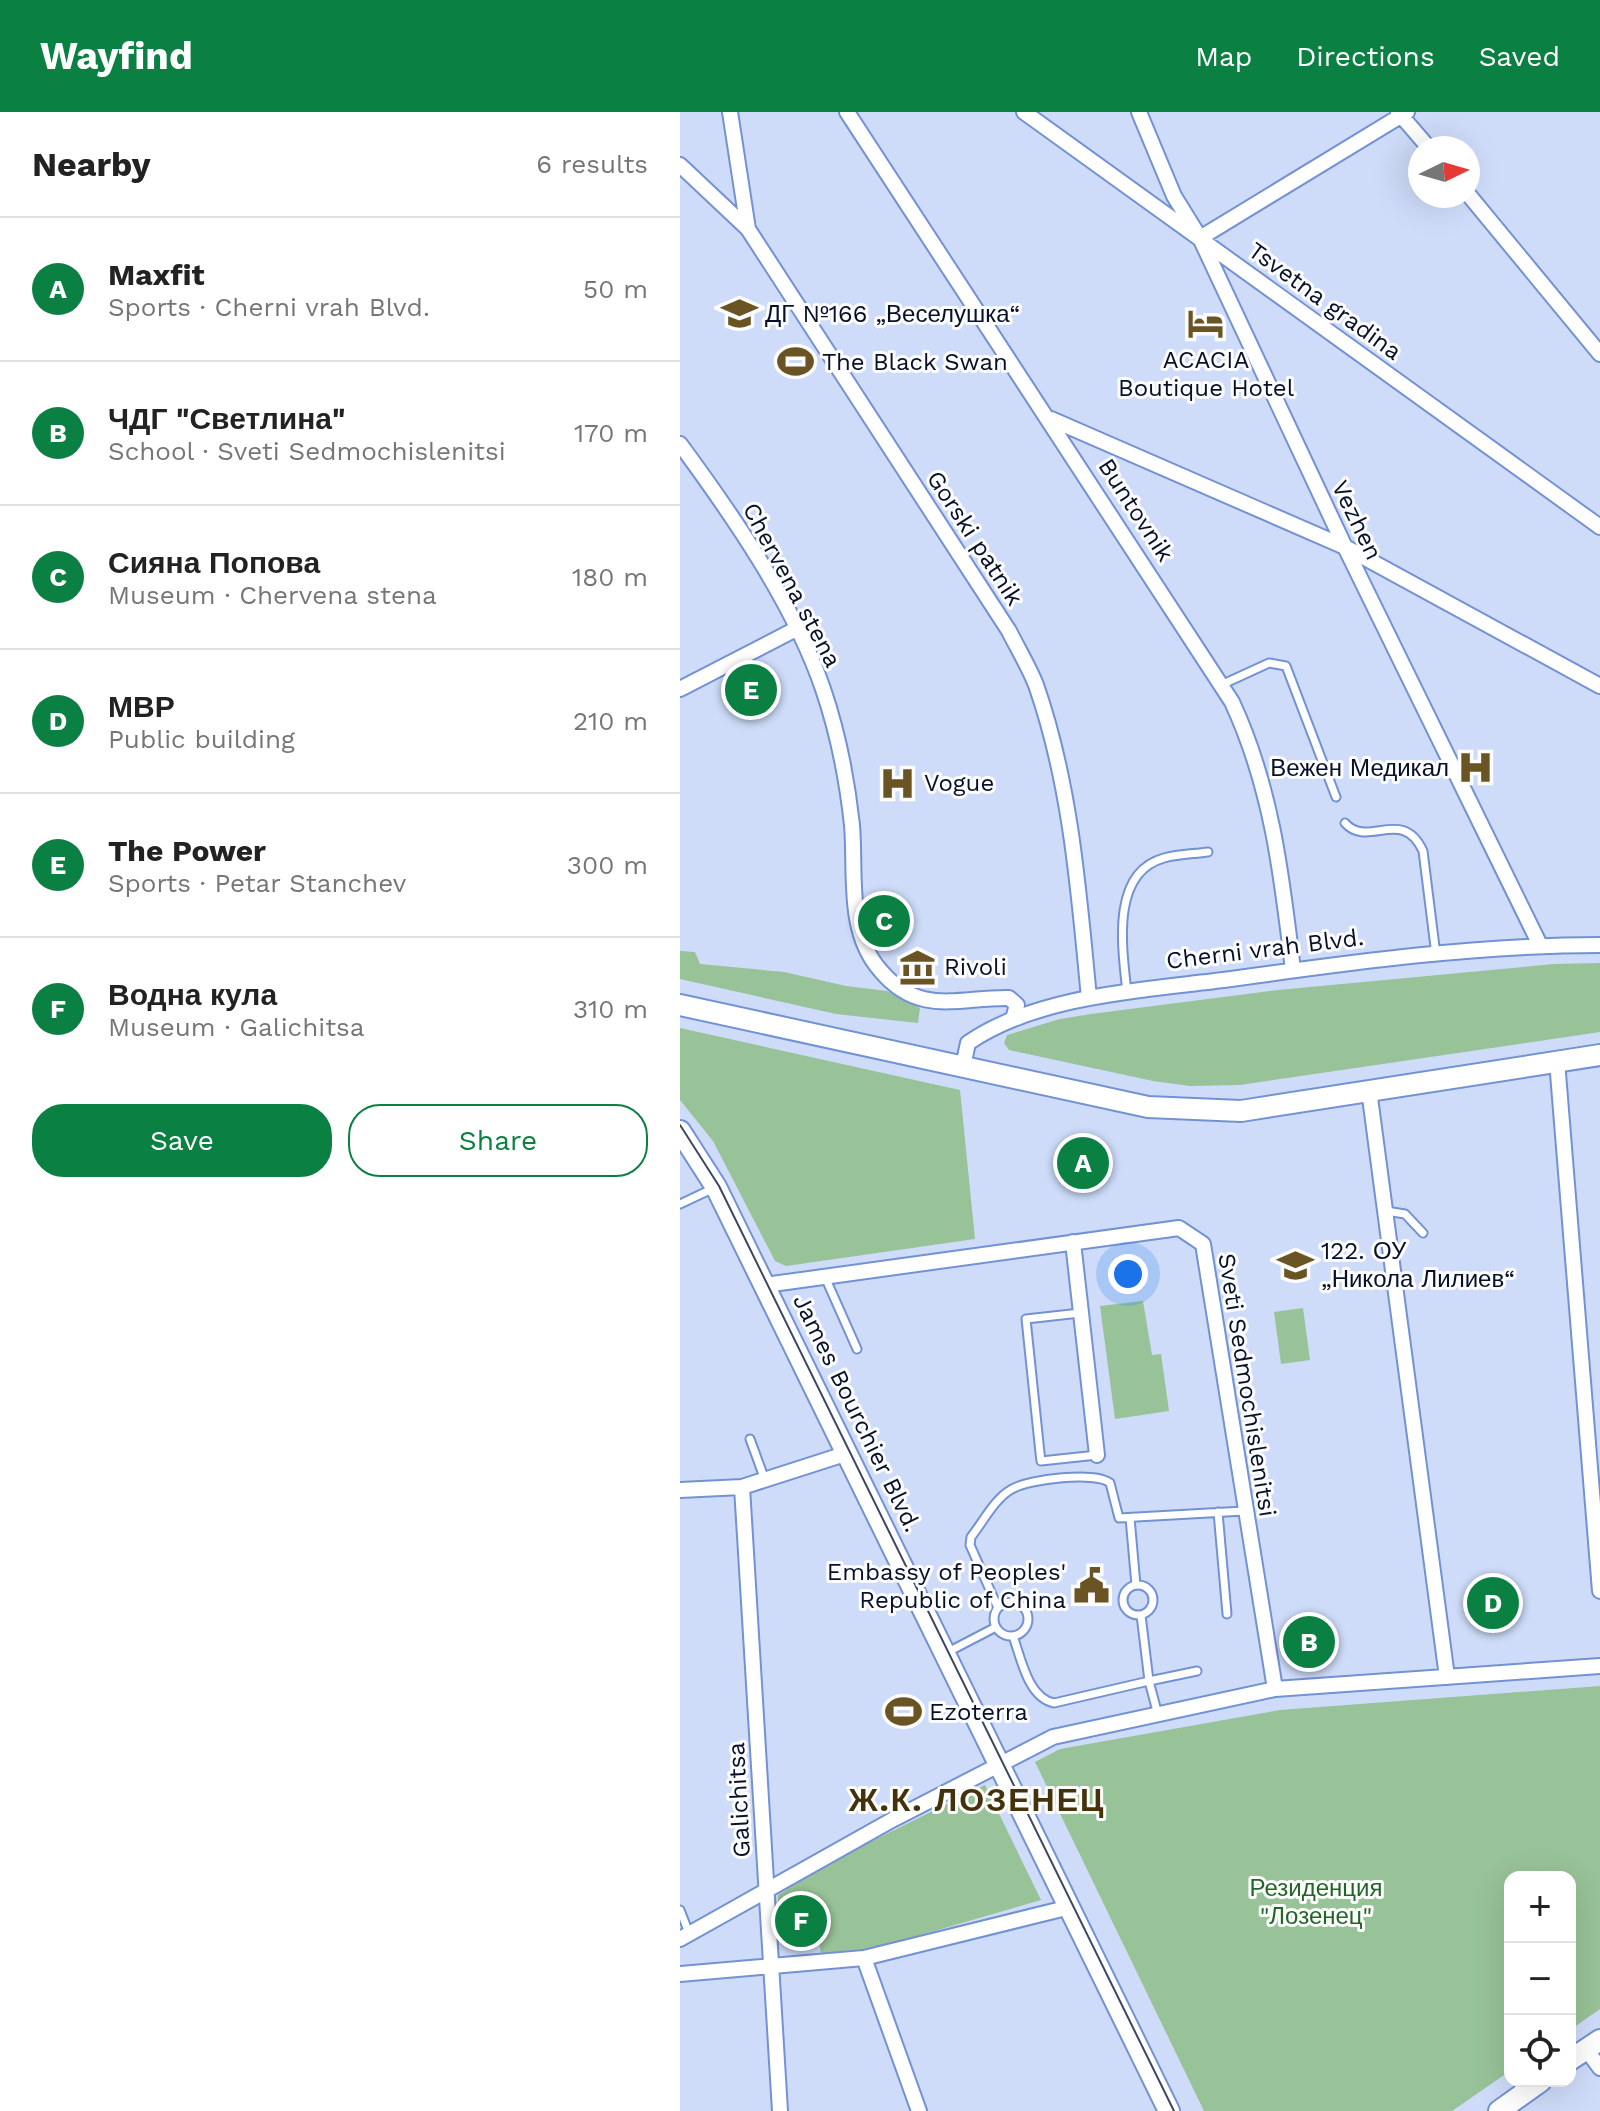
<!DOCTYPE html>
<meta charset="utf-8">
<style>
:root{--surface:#fff;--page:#f2f2f2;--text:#222;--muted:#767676;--line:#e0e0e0;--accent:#0b8043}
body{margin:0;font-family:"Work Sans",sans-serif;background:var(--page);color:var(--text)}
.controls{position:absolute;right:24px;bottom:24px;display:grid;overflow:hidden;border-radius:16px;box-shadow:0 8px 32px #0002}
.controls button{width:72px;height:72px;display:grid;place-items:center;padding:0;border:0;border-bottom:2px solid var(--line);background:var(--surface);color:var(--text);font:40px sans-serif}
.compass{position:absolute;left:728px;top:24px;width:72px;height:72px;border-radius:50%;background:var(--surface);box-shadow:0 8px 32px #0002;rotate:85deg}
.you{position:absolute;left:448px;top:1162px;width:28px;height:28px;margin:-20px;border:6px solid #fff;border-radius:50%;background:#1a73e8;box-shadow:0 0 0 12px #1a73e833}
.badge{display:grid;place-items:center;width:52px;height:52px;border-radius:50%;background:var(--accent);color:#fff;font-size:26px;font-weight:700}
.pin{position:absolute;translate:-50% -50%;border:4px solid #fff;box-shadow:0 2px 8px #0006}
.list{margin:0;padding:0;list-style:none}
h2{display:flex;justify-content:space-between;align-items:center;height:104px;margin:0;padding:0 32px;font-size:34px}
h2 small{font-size:26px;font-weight:400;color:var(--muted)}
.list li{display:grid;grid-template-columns:52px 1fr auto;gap:24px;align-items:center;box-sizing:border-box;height:144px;padding:0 32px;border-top:2px solid var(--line)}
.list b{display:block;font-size:30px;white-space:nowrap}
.list p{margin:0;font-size:26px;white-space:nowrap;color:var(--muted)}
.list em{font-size:26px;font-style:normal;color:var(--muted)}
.actions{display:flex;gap:16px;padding:24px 32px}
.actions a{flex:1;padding:18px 0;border:2px solid var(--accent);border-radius:32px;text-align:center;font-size:28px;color:var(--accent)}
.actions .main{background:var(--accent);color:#fff}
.icon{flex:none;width:44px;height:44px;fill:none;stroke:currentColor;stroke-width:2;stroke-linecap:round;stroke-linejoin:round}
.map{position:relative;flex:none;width:920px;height:1999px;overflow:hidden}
header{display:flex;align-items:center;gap:48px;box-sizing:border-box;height:112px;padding:0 40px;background:var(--accent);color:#fff}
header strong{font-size:38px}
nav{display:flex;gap:44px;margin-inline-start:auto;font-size:28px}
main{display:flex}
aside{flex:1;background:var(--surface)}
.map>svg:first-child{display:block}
.green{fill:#98c297}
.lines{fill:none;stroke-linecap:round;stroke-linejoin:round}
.lane-casing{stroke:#7392d3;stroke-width:11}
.street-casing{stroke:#7392d3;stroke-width:18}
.secondary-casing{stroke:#7392d3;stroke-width:24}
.lane{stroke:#fff;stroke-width:7}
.street{stroke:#fff;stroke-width:14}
.secondary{stroke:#fff;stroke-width:20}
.tram{stroke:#3c4760;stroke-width:2}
.labels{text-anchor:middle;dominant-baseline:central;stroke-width:6;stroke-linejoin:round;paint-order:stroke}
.street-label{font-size:24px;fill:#061028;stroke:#fdfdfd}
.poi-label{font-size:24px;fill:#061028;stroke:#fdfdfd;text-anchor:start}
.park-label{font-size:24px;fill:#226528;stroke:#fdfdfd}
.district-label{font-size:32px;font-weight:bold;letter-spacing:2px;fill:#43320a;stroke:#fdfdfd}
</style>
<header>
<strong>Wayfind</strong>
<nav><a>Map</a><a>Directions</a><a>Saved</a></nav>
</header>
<main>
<aside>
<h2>Nearby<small>6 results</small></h2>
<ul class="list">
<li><span class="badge">A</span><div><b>Maxfit</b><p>Sports · Cherni vrah Blvd.</p></div><em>50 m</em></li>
<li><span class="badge">B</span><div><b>ЧДГ &quot;Светлина&quot;</b><p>School · Sveti Sedmochislenitsi</p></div><em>170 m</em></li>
<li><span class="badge">C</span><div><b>Сияна Попова</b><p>Museum · Chervena stena</p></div><em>180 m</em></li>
<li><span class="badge">D</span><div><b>МВР</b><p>Public building</p></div><em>210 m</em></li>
<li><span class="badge">E</span><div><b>The Power</b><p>Sports · Petar Stanchev</p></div><em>300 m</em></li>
<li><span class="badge">F</span><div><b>Водна кула</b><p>Museum · Galichitsa</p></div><em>310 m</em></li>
</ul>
<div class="actions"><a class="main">Save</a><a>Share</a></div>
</aside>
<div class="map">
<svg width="920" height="1999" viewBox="0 0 920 1999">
<rect width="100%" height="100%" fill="#cedcf9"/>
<path class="green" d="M0,839L15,840L20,852L104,860L166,874L207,879L240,896L238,911L156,902L0,867Z
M920,851V920L560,973L510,974L473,969L329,938L324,931L327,923L380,907L411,902L598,878L874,852Z
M0,916L280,978L295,1127L106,1154L95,1149L33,1029L0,988Z
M463,1189L472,1243L481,1242L489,1299L435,1307L420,1194Z
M623,1196L630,1248L601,1252L594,1200Z
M920,1574V1897L890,1918V1765H830V1959L772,1999H524L355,1650L380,1637L600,1598Z
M305,1673L361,1788L182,1840L141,1844L139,1827L98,1829V1783L152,1749Z"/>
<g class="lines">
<defs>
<path id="lane" d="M541,573L589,551L606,554L656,685
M665,711C688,737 722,694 743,739L756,843
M447,881C443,840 429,761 484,746C498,742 514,742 528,740
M0,1092L34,1076
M706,1099L725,1102L743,1121
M145,1165L177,1237
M400,1201L346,1207L360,1341L361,1349L417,1343
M70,1327L85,1368
M538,1400L547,1502
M450,1406L456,1473
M443 1488a15 15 0 1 1 30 0a15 15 0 1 1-30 0Z
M314 1507a17 17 0 1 1 34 0a17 17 0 1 1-34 0Z
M318,1496L290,1433L291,1425C303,1410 315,1386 332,1377C349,1367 416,1359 430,1371L439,1406L564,1399
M333,1524C341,1546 348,1586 374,1591L469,1569L461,1503
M266,1541L316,1515
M478,1603L469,1569L517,1559
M0,1798L9,1821"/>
<path id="street" d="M50,0L68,117
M167,0L552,590C592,676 602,765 613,858
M344,0L920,415
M459,0L494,84L520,126L665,435L860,833
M718,0L749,36
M0,53L68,117L329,519C338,537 349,555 356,573C391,673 399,782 409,886
M788,82L920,242
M520,126L727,0
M371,307L665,435L920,574
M0,332C53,404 114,492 143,577C158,621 167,667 172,713C176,761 166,819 200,858C239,905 279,885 329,886L337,893L333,907
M0,577L116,517
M877,949L920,1479
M283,954L288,931C359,882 468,878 551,867C673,850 797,833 920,833
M689,978L767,1565
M393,1130L417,1343
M85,1173L499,1116L523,1132L595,1577
M62,1375L100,1999
M0,1378L62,1375L168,1341
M0,1827L212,1708L373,1625L595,1577L920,1554
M184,1846L239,1999
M0,1862L184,1846L390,1795
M906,1937L920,1956"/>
<path id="secondary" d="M0,893L468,995L561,999L920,943
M0,1019L36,1075L489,1999
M890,1948L920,1928
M819,1999L861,1969"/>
</defs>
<use href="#lane" class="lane-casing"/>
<use href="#street" class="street-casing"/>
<use href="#secondary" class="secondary-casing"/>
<use href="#lane" class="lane"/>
<use href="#street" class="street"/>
<use href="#secondary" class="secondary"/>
<path class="tram" d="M0,1013L39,1074L494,1999"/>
</g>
<defs>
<symbol id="school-bare" viewBox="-9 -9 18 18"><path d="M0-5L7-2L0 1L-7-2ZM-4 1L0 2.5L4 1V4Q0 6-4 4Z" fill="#6a5423" stroke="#fdfdfd" stroke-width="2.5" paint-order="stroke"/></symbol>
<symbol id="hotel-bare" viewBox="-9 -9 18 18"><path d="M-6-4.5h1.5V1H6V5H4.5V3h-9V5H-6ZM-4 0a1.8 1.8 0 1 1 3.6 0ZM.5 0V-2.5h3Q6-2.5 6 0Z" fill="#6a5423" stroke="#fdfdfd" stroke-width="2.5" paint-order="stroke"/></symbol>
<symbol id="stadium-bare" viewBox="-9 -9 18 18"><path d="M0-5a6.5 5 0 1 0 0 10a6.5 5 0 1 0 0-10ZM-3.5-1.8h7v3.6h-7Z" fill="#6a5423" stroke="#fdfdfd" stroke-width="2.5" paint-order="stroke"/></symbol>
<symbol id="hospital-bare" viewBox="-9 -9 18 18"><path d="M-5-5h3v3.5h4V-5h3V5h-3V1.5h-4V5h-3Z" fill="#6a5423" stroke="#fdfdfd" stroke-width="2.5" paint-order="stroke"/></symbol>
<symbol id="museum-bare" viewBox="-9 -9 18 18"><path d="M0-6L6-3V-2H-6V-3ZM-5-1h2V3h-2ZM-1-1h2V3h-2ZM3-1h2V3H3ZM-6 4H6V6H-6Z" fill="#6a5423" stroke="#fdfdfd" stroke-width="2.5" paint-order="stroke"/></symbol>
<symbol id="civic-bare" viewBox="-9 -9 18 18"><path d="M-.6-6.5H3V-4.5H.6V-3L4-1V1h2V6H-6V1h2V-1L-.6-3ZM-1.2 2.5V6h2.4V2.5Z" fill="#6a5423" stroke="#fdfdfd" stroke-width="2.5" paint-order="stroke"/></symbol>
</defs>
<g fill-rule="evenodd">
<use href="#school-bare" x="34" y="176" width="51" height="51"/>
<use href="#hotel-bare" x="500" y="186" width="51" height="51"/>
<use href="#stadium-bare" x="90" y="224" width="51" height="51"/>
<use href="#hospital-bare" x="770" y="630" width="51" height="51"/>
<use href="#hospital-bare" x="192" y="646" width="51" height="51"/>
<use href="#museum-bare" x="212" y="830" width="51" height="51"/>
<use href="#school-bare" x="590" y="1128" width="51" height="51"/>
<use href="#civic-bare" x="386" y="1448" width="51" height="51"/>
<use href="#stadium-bare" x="198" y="1574" width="51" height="51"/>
</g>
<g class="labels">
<g class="street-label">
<text transform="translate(645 189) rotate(36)">Tsvetna gradina</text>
<text transform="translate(456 398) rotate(57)">Buntovnik</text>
<text transform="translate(677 408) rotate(64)">Vezhen</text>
<text transform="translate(295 426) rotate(57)">Gorski patnik</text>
<text transform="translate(112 473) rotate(62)">Chervena stena</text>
<text transform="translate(585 837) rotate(-7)">Cherni vrah Blvd.</text>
<text transform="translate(567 1273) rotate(81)">Sveti Sedmochislenitsi</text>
<text transform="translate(177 1301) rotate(64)">James Bourchier Blvd.</text>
<text transform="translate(59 1688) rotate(-93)">Galichitsa</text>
</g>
<g class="poi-label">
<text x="85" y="202">ДГ №166 „Веселушка“</text>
<text x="526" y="248" text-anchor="middle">ACACIA<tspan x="526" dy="28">Boutique Hotel</tspan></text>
<text x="142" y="250">The Black Swan</text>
<text x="769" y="656" text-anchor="end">Вежен Медикал</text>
<text x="244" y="671">Vogue</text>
<text x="264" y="855">Rivoli</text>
<text x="641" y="1139">122. ОУ<tspan x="641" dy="28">„Никола Лилиев“</tspan></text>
<text x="386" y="1460" text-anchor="end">Embassy of Peoples'<tspan x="386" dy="28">Republic of China</tspan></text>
<text x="249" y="1600">Ezoterra</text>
</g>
<g class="park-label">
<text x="636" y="1776">Резиденция<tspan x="636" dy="28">"Лозенец"</tspan></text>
</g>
<g class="district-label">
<text x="297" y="1688">Ж.К. ЛОЗЕНЕЦ</text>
</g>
</g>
</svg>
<div class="controls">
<button>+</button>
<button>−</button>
<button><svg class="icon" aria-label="locate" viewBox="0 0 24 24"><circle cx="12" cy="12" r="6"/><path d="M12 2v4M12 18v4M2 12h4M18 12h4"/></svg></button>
</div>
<svg class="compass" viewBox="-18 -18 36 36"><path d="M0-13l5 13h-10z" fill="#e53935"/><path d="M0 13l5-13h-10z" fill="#767676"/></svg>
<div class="you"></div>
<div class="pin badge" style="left:403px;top:1051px">A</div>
<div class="pin badge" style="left:629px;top:1530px">B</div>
<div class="pin badge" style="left:204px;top:809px">C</div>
<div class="pin badge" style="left:813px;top:1491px">D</div>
<div class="pin badge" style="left:71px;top:578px">E</div>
<div class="pin badge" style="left:121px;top:1809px">F</div>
</div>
</main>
